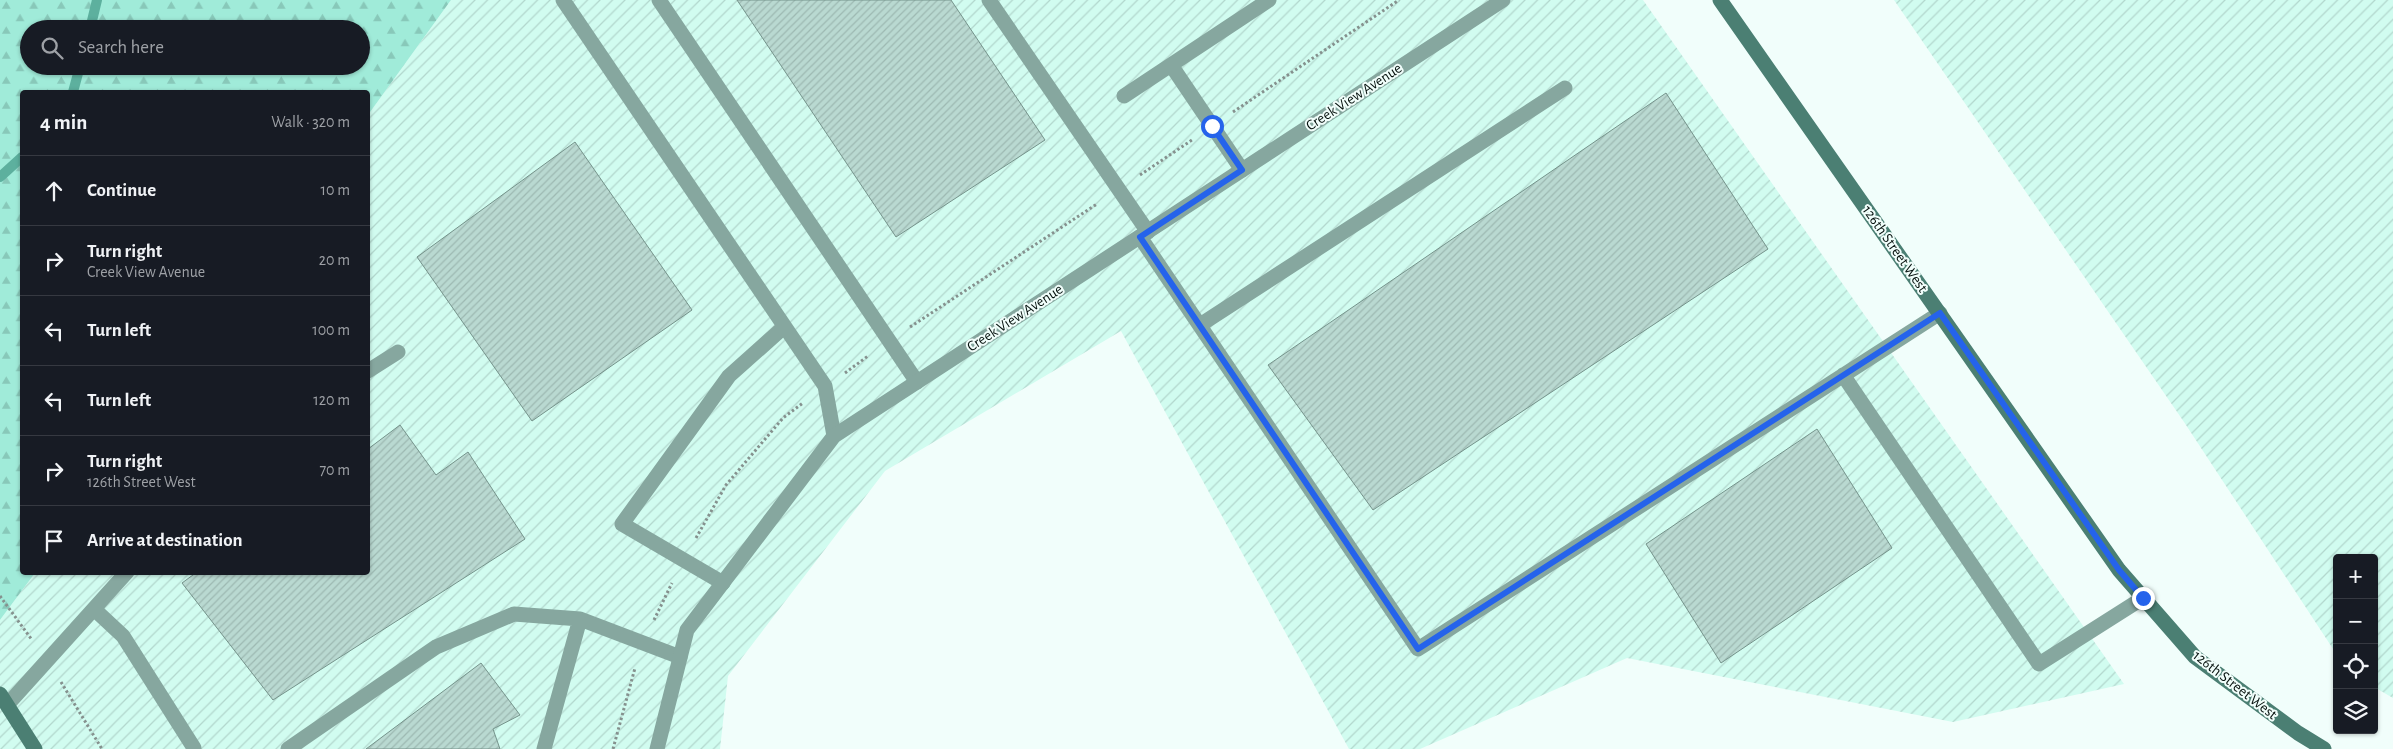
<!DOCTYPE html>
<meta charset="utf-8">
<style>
:root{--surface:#171b24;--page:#20242c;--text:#f1f3f6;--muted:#9ea1a6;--line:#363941}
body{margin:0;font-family:"Alegreya Sans",sans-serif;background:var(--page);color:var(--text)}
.controls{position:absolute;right:15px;bottom:15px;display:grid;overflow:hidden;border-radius:5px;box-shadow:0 1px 4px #0004}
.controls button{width:45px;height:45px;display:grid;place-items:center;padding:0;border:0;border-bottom:1px solid var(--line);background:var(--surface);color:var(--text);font:25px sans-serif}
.stop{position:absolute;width:15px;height:15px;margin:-11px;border:4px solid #2563eb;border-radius:50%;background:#fff}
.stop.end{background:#2563eb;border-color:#fff;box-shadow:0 1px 5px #0008}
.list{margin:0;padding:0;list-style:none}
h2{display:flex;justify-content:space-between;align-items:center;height:65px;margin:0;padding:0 20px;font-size:21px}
h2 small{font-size:16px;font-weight:400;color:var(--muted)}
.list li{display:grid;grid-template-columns:32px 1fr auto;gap:15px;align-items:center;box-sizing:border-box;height:70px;padding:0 20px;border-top:1px solid var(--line)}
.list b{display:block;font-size:19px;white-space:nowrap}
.list p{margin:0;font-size:16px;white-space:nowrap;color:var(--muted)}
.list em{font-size:16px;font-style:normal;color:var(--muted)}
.icon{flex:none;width:28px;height:28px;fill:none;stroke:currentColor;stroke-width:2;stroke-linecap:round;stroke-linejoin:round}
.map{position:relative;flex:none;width:2393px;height:749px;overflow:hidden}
.search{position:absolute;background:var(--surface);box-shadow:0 1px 4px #0004;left:20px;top:20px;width:350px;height:55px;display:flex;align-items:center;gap:12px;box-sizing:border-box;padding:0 18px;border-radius:28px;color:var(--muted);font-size:19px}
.panel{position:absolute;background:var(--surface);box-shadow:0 1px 4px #0004;left:20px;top:90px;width:350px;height:485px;border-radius:5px}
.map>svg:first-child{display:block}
.industrial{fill:url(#industrial-furrows)}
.forest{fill:url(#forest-firs);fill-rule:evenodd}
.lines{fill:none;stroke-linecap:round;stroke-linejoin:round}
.stream{stroke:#5db09e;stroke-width:10}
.building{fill:url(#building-hatch);stroke:#75938b}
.path{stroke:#85918e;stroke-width:3;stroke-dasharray:2.5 2.5;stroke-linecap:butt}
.lane{stroke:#86a79f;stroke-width:15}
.street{stroke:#86a79f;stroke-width:15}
.secondary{stroke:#4b7f73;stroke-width:15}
.route{stroke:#2563eb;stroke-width:6}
.labels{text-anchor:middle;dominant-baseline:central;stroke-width:4;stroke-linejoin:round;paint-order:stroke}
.street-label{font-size:15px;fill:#040f0c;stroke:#f1fefb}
</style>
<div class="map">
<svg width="2393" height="749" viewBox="0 0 2393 749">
<defs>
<pattern id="industrial-furrows" width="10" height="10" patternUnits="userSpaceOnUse" patternTransform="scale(1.25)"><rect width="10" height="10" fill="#d1fcf0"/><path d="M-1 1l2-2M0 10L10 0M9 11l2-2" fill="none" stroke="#b2d7cd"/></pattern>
<pattern id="forest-firs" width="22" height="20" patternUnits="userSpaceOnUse" patternTransform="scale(1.25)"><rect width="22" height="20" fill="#a0ebd9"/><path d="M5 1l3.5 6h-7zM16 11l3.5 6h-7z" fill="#88c8b9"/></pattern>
<pattern id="building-hatch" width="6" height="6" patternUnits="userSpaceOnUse" patternTransform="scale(1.25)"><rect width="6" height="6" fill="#b9d9d1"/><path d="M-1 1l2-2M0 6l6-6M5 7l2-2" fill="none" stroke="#9db9b2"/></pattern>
</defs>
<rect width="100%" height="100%" fill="#f1fefb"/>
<path class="industrial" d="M451,0H1643L2124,684L1953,722L1627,658L1420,749H1349L1121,331L885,471L728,676L720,749H0V620L35,573L368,572V115Z
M1894,0H2393V698L2374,687V558H2337V655L2184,422Z"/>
<path class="forest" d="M0,0H451L368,115V92H22V572L35,573L0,620ZM29,29H361V66H29Z"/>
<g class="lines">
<path class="stream" d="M90,29L97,0
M73,92L80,66
M0,177L22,157"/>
</g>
<path class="building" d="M737,0H951L1045,140L896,237Z
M1666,93L1768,249L1373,510L1268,365Z
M575,142L692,310L532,421L417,257Z
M400,425L436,475L468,452L525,539L273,700L182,583L197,572H368V449Z
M1817,429L1892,548L1721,663L1646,544Z
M481,663L520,715L493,729L500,749H366Z"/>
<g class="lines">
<path class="path" d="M1233,112L1399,0
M1140,175L1192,140
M910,327L1097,204
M845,373L868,356
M696,538L726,485L783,418L803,403
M0,596L32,640
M654,620L672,583
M61,682L102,749
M613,749L635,668"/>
<path class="lane" d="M563,0L825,386L834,436
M659,0L917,382
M989,0L1148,232
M1171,65L1242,170
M1124,96L1269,0
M1140,237L1418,649L1940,313
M1200,325L1565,88
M368,371L398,352
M1843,375L2039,664L2143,598
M723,583L622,524L729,376L784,327
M94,609L123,636L194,748
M8,704L127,572
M288,749L436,647L514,614L580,619L680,657
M544,749L580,619"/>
<path class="street" d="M657,749L687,630L834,436L1503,0"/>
<path class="secondary" d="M1720,0L2119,570L2195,657L2298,733L2324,749
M0,694L35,749"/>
</g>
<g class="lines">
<path class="route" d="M1212,126L1242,170L1140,237L1418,649L1940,313L2119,570L2143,598"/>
</g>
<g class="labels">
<g class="street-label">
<text transform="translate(1354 97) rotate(-33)">Creek View Avenue</text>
<text transform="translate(1895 249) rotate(55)">126th Street West</text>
<text transform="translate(1015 318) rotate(-33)">Creek View Avenue</text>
<text transform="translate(2235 685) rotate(38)">126th Street West</text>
</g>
</g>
</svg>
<div class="controls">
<button>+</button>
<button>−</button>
<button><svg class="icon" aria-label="locate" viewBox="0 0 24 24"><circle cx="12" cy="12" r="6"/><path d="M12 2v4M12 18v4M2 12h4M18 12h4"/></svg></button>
<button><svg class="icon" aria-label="layers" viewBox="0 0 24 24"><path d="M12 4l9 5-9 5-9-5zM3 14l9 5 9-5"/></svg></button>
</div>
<div class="stop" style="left:1212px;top:126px"></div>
<div class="stop end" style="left:2143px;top:598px"></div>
<div class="search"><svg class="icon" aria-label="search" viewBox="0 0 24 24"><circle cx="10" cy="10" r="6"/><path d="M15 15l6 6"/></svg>Search here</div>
<section class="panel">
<h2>4 min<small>Walk · 320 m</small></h2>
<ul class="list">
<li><svg class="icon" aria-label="ahead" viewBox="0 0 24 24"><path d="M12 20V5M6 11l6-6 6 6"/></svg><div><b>Continue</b></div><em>10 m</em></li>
<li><svg class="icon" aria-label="right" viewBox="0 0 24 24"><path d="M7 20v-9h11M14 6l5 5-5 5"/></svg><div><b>Turn right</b><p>Creek View Avenue</p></div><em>20 m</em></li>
<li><svg class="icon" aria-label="left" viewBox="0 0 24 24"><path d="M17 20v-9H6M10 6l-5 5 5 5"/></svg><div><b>Turn left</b></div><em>100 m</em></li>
<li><svg class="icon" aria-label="left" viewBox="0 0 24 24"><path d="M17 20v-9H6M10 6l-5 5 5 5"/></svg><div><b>Turn left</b></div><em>120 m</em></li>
<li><svg class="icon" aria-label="right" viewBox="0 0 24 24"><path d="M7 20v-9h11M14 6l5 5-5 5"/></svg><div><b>Turn right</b><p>126th Street West</p></div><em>70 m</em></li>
<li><svg class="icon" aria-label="arrive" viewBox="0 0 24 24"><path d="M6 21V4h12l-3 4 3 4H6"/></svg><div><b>Arrive at destination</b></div></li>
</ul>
</section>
</div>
